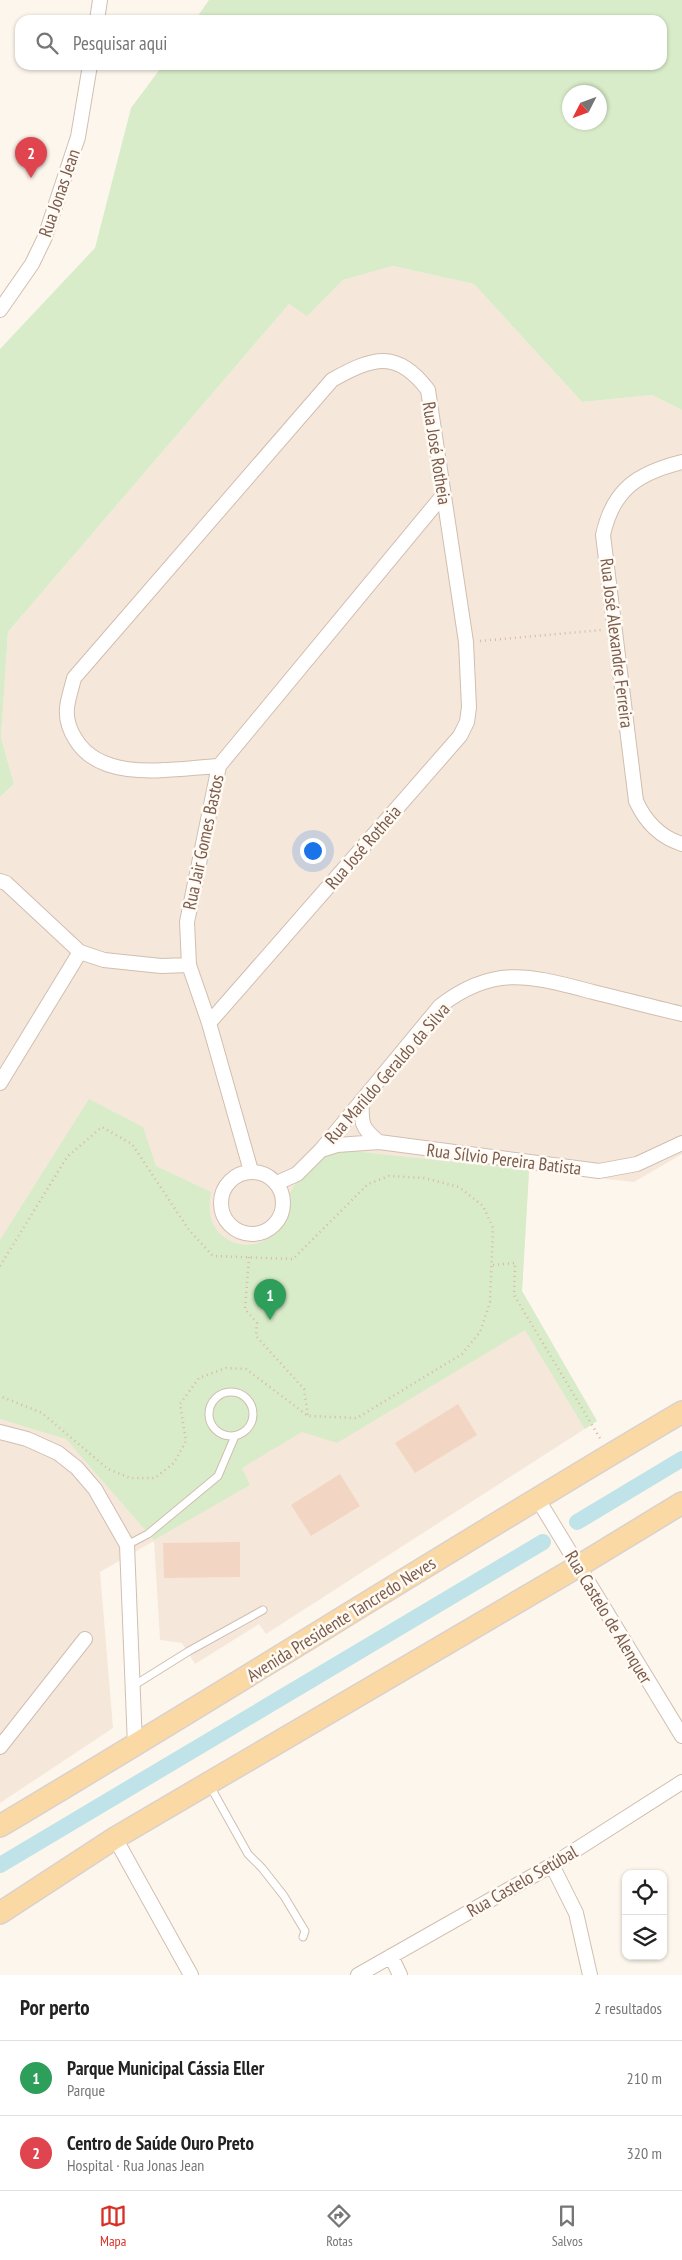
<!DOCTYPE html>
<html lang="pt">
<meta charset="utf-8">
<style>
:root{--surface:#fff;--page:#f2f2f2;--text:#222;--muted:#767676;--line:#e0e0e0;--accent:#d93025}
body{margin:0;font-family:"PT Sans Narrow",sans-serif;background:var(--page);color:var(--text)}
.controls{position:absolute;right:15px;bottom:15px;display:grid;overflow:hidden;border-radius:10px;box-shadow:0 1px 4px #0004}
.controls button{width:45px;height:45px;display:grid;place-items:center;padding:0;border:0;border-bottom:1px solid var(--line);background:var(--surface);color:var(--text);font:25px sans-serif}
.compass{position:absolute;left:562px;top:85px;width:45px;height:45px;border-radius:50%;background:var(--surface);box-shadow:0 1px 4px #0004;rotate:228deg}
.you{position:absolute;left:312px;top:850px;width:18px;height:18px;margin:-12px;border:4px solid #fff;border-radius:50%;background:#1a73e8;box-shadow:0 0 0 8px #1a73e833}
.badge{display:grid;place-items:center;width:32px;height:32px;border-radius:50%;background:var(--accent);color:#fff;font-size:16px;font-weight:700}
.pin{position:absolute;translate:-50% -41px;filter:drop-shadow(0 1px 2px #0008)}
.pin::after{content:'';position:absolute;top:26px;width:18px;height:15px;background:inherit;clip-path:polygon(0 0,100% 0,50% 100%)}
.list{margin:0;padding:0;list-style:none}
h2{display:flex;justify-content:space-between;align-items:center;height:65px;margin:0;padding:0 20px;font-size:21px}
h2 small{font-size:16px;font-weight:400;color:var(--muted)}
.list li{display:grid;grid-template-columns:32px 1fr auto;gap:15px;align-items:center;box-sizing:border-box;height:75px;padding:0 20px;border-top:1px solid var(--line)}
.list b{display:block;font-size:19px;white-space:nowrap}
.list p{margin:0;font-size:16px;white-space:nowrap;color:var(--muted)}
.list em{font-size:16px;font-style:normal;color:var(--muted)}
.icon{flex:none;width:28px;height:28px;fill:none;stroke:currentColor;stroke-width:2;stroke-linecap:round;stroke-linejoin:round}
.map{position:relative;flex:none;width:682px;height:1975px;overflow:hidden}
.search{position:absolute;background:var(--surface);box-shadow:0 1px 4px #0004;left:15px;right:15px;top:15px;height:55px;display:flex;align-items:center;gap:12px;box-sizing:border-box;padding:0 18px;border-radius:15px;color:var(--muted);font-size:19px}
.sheet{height:215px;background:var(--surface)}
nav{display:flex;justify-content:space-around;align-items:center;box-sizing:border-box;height:70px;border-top:1px solid var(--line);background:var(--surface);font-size:14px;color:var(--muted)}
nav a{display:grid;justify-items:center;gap:2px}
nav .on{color:var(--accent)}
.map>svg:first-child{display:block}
.residential{fill:#f5e8da}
.green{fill:#d8ecc9;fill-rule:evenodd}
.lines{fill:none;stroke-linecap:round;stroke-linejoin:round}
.canal{stroke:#bfe3e8;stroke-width:16}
.building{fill:#f3d5c3}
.lane-casing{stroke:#d1beb0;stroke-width:9}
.street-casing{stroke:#d1beb0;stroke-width:16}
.primary-casing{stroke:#dad1cd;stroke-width:24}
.path{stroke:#d9b8a5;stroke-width:2.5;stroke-dasharray:1 4;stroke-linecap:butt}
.lane{stroke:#fff;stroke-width:7}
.street{stroke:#fff;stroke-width:14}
.primary{stroke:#fbd9a5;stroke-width:21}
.labels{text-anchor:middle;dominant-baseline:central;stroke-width:5;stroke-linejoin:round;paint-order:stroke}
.street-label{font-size:18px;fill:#7a5c4d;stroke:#fffaf3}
</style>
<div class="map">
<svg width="682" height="1975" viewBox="0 0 682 1975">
<rect width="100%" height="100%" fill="#fdf6ec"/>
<path class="residential" d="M393,266L474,284L582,402L652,395L682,410V1154L634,1182L529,1171L522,1291L597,1421L266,1634L259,1624L195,1664L182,1643L160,1640L154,1541L100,1572L113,1728L0,1803V797L14,784L1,737L8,632L289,304L307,315L343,280Z"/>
<path class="green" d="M209,0H682V410L652,395L582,402L474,284L393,266L343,280L307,316L289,304L8,632L1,737L14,784L0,797V349L95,248L131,108L163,65H662V20H195ZM600,92V122H570V92Z
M89,1099L143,1127L156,1166L211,1192C208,1208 209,1226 224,1237C247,1254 276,1242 285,1217C288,1208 285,1200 291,1191C296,1182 312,1162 321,1156C326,1152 336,1151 342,1150L529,1170L522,1291L597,1421L585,1429L525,1330L337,1443L302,1432L242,1468L250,1485L154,1540L66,1439L0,1419V1240Z"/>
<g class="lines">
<path class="canal" d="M577,1522L682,1459
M0,1865L543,1542"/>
</g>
<path class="building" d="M458,1404L477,1435L415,1473L395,1443Z
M340,1474L360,1506L311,1536L291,1505Z
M240,1542V1577L164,1578L163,1543Z"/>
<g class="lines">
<defs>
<path id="lane" d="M209 1414a22 22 0 1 1 44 0a22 22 0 1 1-44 0Z
M127,1545L148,1534L218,1476L235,1436
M133,1686L189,1651L263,1610
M210,1786L248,1854L262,1868L284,1896L305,1931L303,1937"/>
<path id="street" d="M97,20L100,0
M0,310L32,264L45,237L78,137L90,65
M682,462C638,473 613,489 603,535L636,801C645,821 660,837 682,844
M0,881L6,883L80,952L104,960L161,966L189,965
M209,1023L460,736L467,722L469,707L466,642L428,390C397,349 373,357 332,380L74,678C72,687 68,698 67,708C66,719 70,731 76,740C103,784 175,768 219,766
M0,1083L80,952
M362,1100C361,1123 361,1128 379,1142
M321,1150L337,1145L379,1142L599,1171L637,1164L682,1143
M251,1171L209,1023L189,965L187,922L219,766L444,494
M221 1203a31 31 0 1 1 62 0a31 31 0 1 1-62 0Z
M277,1183L297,1174L321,1150L440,1006C495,964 531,976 593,992C622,999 652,1007 682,1014
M0,1432L27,1439L58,1453L77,1468L95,1489L127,1545L135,1746
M537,1498L682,1736
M0,1747L85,1639
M115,1838L191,1975
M552,1865L576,1913L590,1975
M391,1956L400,1975
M358,1975L552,1865L682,1782"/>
<path id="primary" d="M0,1826C229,1690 453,1547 682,1412
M0,1913L115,1838L577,1567L682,1503"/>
</defs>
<use href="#lane" class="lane-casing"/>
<use href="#street" class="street-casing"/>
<use href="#primary" class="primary-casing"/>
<path class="path" d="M480,641L602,630
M249,1257L245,1309L257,1323L256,1336L304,1389L308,1416
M493,1265L515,1263L514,1295L601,1440
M0,1266L67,1157L102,1127L132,1144L189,1230L213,1256L293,1259L368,1184L389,1176L424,1178L459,1187L483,1206L493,1228L490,1302L480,1332L462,1354L357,1418L308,1416L246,1369L226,1368L199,1378L180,1404L186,1441L174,1463L155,1478H130L108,1469L42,1413L0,1396"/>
<use href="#lane" class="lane"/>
<use href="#street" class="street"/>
<use href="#primary" class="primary"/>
</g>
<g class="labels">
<g class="street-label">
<text transform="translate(59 193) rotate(-71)">Rua Jonas Jean</text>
<text transform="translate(437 453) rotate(81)">Rua José Rotheia</text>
<text transform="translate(617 643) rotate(83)">Rua José Alexandre Ferreira</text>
<text transform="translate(203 842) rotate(-78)">Rua Jair Gomes Bastos</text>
<text transform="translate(363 847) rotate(-49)">Rua José Rotheia</text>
<text transform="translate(387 1073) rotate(-49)">Rua Marildo Geraldo da Silva</text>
<text transform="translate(504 1159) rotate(7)">Rua Sílvio Pereira Batista</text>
<text transform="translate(609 1617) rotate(59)">Rua Castelo de Alenquer</text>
<text transform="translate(341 1619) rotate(-32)">Avenida Presidente Tancredo Neves</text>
<text transform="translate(522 1881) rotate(-30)">Rua Castelo Setúbal</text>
</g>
</g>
</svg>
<div class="controls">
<button><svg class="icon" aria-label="locate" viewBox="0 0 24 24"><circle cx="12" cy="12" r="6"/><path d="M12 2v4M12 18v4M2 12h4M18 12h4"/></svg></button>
<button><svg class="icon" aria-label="layers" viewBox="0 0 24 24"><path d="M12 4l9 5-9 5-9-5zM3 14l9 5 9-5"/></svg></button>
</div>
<svg class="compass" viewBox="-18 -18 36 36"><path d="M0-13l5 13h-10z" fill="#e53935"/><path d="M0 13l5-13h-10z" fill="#767676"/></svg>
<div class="you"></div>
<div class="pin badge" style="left:270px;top:1320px;background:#2e9e5b">1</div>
<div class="pin badge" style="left:31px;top:178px;background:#e0444e">2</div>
<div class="search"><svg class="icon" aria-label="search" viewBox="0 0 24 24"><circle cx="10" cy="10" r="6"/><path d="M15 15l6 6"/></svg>Pesquisar aqui</div>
</div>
<section class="sheet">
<h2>Por perto<small>2 resultados</small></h2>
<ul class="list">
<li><span class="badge" style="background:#2e9e5b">1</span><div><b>Parque Municipal Cássia Eller</b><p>Parque</p></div><em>210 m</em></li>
<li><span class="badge" style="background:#e0444e">2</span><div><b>Centro de Saúde Ouro Preto</b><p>Hospital · Rua Jonas Jean</p></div><em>320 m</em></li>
</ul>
</section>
<nav>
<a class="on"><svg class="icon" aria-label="map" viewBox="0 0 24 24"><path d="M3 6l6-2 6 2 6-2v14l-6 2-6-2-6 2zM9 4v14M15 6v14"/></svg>Mapa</a>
<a><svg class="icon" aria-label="directions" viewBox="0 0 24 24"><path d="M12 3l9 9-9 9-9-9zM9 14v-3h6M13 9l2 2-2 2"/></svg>Rotas</a>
<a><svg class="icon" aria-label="saved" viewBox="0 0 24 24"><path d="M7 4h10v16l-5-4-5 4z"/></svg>Salvos</a>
</nav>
